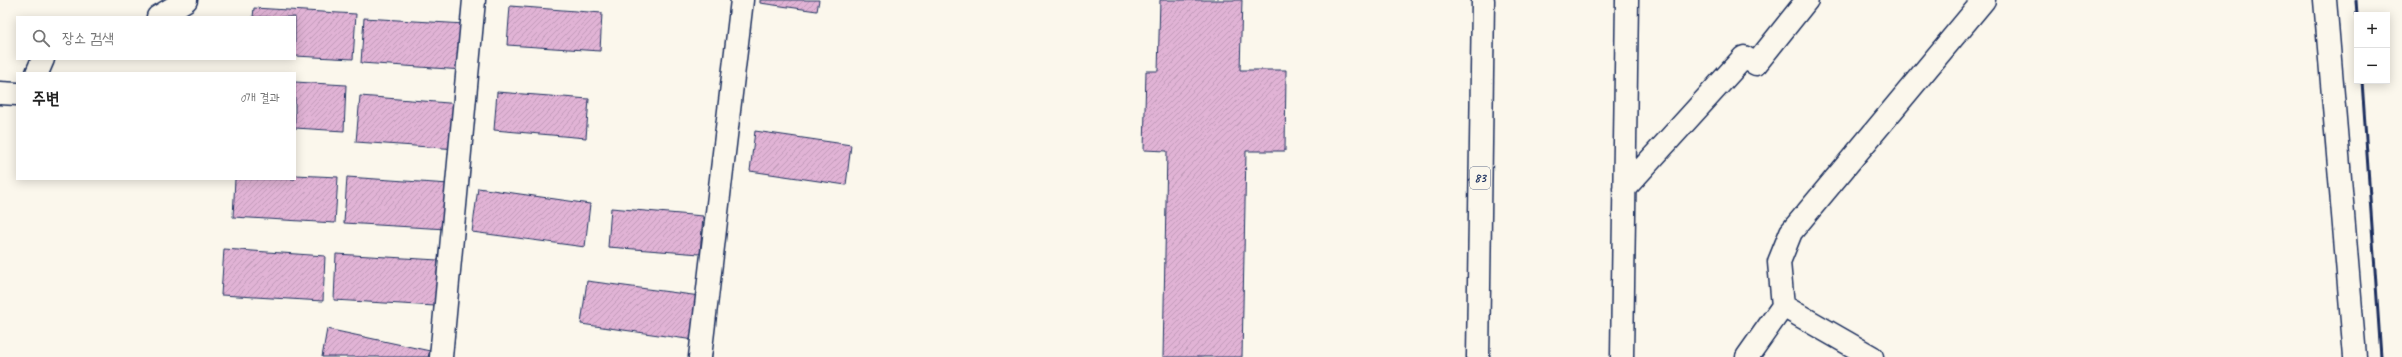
<!DOCTYPE html>
<html lang="ko">
<meta charset="utf-8">
<style>
:root{--surface:#fff;--page:#f6f6f6;--text:#222;--muted:#767676;--line:#e0e0e0}
body{margin:0;font-family:Caveat,"Poor Story",sans-serif;background:var(--page);color:var(--text)}
.controls{position:absolute;right:12px;top:12px;display:grid;overflow:hidden;border-radius:0px;box-shadow:0 2px 10px #0003}
.controls button{width:36px;height:36px;display:grid;place-items:center;padding:0;border:0;border-bottom:1px solid var(--line);background:var(--surface);color:var(--text);font:20px sans-serif}
.list{margin:0;padding:0;list-style:none}
h2{display:flex;justify-content:space-between;align-items:center;height:52px;margin:0;padding:0 16px;font-size:17px}
h2 small{font-size:13px;font-weight:400;color:var(--muted)}
.icon{flex:none;width:22px;height:22px;fill:none;stroke:currentColor;stroke-width:2;stroke-linecap:round;stroke-linejoin:round}
.map{position:relative;flex:none;width:2402px;height:357px;overflow:hidden}
.search{position:absolute;background:var(--surface);box-shadow:0 2px 10px #0003;left:16px;top:16px;width:280px;height:44px;display:flex;align-items:center;gap:10px;box-sizing:border-box;padding:0 14px;border-radius:0px;color:var(--muted);font-size:15px}
.panel{position:absolute;background:var(--surface);box-shadow:0 2px 10px #0003;left:16px;top:72px;width:280px;height:108px;border-radius:0px}
.map>svg:first-child{display:block}
.building{fill:url(#building-hatch);stroke:#1b2f5e}
.lines{fill:none;stroke-linecap:round;stroke-linejoin:round}
.minor-casing{stroke:#1b2f5e;stroke-width:25}
.major-casing{stroke:#1b2f5e;stroke-width:25}
.minor{stroke:#fbf7ec;stroke-width:22}
.major{stroke:#fbf7ec;stroke-width:22}
.rail{stroke:#1b2f5e;stroke-width:3}
.labels{text-anchor:middle;dominant-baseline:central;stroke-width:3;stroke-linejoin:round;paint-order:stroke}
.shield{fill:#fbf7ec;stroke:#5e6b89;stroke-width:1}
.shield-label{font-size:13px;font-weight:bold;fill:#1b2f5e}
</style>
<div class="map">
<svg width="2402" height="357" viewBox="0 0 2402 357">
<defs>
<pattern id="building-hatch" width="6" height="6" patternUnits="userSpaceOnUse"><rect width="6" height="6" fill="#e1b3d5"/><path d="M-1 1l2-2M0 6l6-6M5 7l2-2" fill="none" stroke="#c09ab9"/></pattern>
</defs>
<rect width="100%" height="100%" fill="#fbf7ec"/>
<filter id="ink" filterUnits="userSpaceOnUse"><feTurbulence type="fractalNoise" baseFrequency=".025" numOctaves="2"/><feDisplacementMap in="SourceGraphic" scale="8" xChannelSelector="R" yChannelSelector="G"/><feConvolveMatrix kernelMatrix="1 2 1 2 8 2 1 2 1" color-interpolation-filters="sRGB"/></filter>
<g filter="url(#ink)">
<path class="building" d="M760,0H819L817,11L760,3Z
M1160,0H1242L1240,70H1286L1285,151H1246L1242,357H1163L1167,151L1144,150L1146,71H1158Z
M510,6L602,13L600,51L507,45Z
M254,8L356,14L353,59L295,56V17H253Z
M364,18L465,24L463,70L361,63Z
M295,82L346,85L344,131L295,128Z
M497,92L589,99L586,138L494,130Z
M360,96L461,104L458,149L356,142Z
M755,131L851,145L846,185L750,171Z
M295,175L338,177L335,223L233,217L235,179H295Z
M347,177L449,184L446,229L344,223Z
M478,188L590,204L585,247L472,232Z
M611,208L703,216L700,254L608,247Z
M224,249L325,256L323,301L221,295Z
M336,254L438,260L435,306L334,300Z
M587,281L700,296L694,340L581,324Z
M327,329L430,351L428,357H322Z"/>
<g class="lines">
<defs>
<path id="minor" d="M2325,0L2355,357
M158,17L186,0
M37,73L43,59
M0,93L17,94
M1624,189L1744,57L1756,64L1807,0
M1783,306L1872,357
M441,357L474,0
M700,357L742,0
M1622,357L1627,0
M1747,357L1783,306L1779,262L1791,232L1984,0"/>
<path id="major" d="M1478,357L1483,0"/>
</defs>
<use href="#minor" class="minor-casing"/>
<use href="#major" class="major-casing"/>
<use href="#minor" class="minor"/>
<use href="#major" class="major"/>
<path class="rail" d="M2356,0L2357,15
M2362,81L2381,357"/>
</g>
</g>
<g class="labels">
<rect class="shield" x="1470" y="167" width="20" height="22" rx="3"/>
<g class="shield-label">
<text x="1480" y="178">83</text>
</g>
</g>
</svg>
<div class="controls">
<button>+</button>
<button>−</button>
</div>
<div class="search"><svg class="icon" aria-label="search" viewBox="0 0 24 24"><circle cx="10" cy="10" r="6"/><path d="M15 15l6 6"/></svg>장소 검색</div>
<section class="panel">
<h2>주변<small>0개 결과</small></h2>
<ul class="list">
</ul>
</section>
</div>
